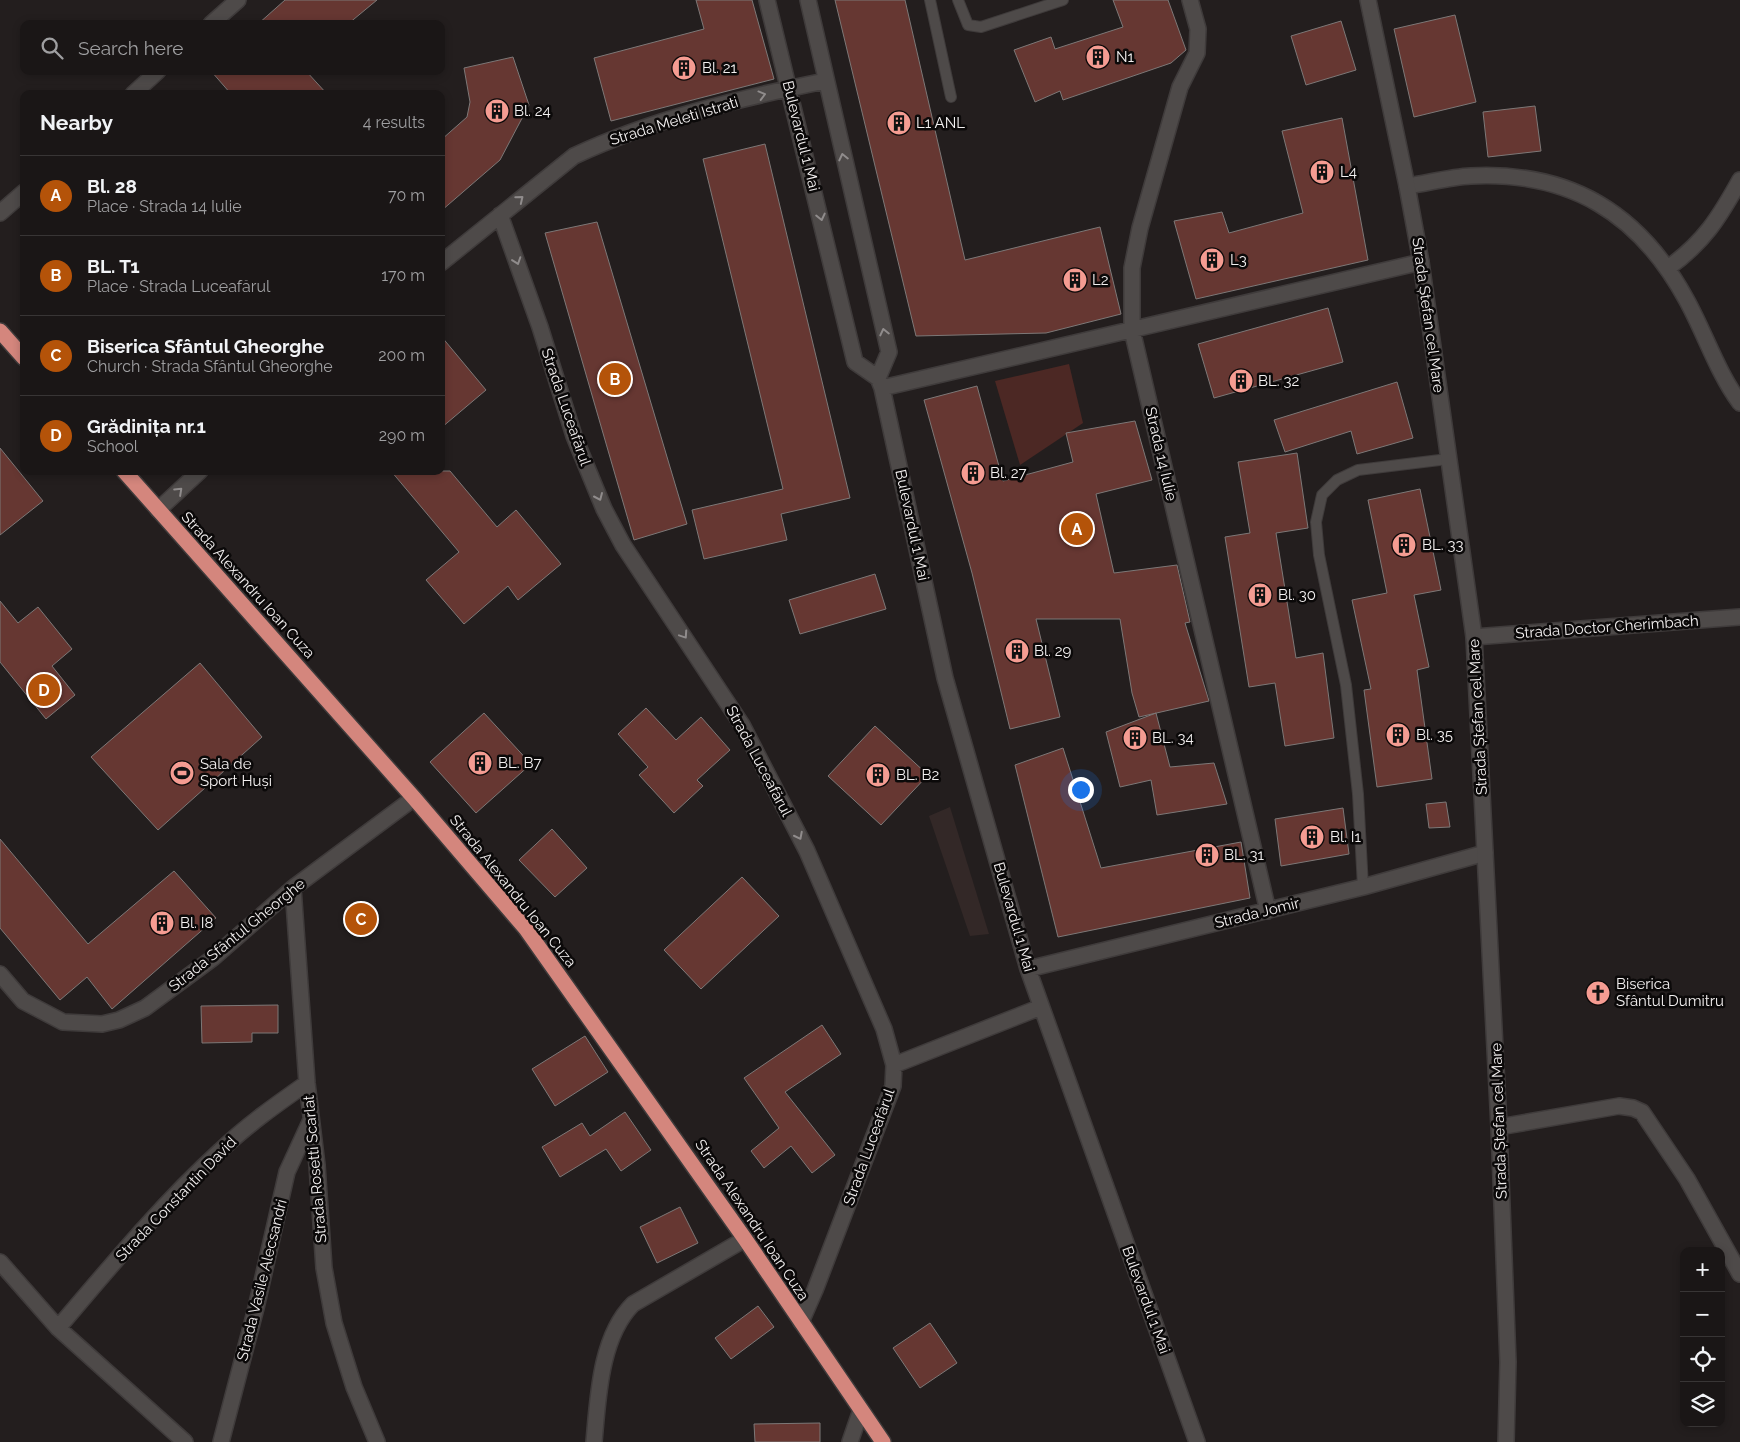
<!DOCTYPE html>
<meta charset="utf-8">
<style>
:root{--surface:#1a1616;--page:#272323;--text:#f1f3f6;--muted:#9f9fa1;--line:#383535;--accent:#b45309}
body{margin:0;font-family:Raleway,sans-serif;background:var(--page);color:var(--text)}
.controls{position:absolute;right:15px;bottom:15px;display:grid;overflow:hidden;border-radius:10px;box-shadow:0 2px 8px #0003}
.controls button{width:45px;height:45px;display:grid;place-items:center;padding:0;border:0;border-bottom:1px solid var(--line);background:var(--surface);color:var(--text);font:25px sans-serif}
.you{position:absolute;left:1080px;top:789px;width:18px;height:18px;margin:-12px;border:4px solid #fff;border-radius:50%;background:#1a73e8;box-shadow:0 0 0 8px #1a73e833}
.badge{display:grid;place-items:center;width:32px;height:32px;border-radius:50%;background:var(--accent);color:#fff;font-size:16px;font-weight:700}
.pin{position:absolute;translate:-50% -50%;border:2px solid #fff;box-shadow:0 1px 5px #0006}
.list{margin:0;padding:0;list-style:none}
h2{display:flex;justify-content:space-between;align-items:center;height:65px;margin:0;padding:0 20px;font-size:21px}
h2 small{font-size:16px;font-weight:400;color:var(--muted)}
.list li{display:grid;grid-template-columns:32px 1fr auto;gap:15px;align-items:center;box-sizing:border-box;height:80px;padding:0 20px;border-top:1px solid var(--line)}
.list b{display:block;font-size:19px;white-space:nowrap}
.list p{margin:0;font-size:16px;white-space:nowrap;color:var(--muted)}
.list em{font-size:16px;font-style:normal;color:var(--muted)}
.icon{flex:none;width:28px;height:28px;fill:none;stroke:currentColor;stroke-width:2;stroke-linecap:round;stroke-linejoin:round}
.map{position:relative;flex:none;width:1740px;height:1442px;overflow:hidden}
.search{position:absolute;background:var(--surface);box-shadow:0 2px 8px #0003;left:20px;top:20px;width:425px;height:55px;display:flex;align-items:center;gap:12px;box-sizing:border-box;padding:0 18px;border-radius:10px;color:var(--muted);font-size:19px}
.panel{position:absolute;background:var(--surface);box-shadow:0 2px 8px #0003;left:20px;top:90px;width:425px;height:385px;border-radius:10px}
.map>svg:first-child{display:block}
.built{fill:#332827}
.green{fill:#4c2824}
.building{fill:#663732;stroke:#7d7877}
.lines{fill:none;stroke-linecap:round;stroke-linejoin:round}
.lane-casing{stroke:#3f3b3b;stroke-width:12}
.street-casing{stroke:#3f3b3b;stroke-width:18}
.secondary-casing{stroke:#3f3b3b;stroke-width:18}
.highway-casing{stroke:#3f3b3b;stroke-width:18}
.lane{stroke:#4e4a49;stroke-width:10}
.street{stroke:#4e4a49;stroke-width:15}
.secondary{stroke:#4e4a49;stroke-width:15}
.highway{stroke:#d4867d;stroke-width:15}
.oneway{stroke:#908c8c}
.labels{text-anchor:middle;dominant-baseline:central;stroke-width:5;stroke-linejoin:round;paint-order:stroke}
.poi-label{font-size:15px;fill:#f3f0f0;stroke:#0b0909;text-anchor:start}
.street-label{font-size:15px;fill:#f3f0f0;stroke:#0b0909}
</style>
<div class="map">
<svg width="1740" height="1442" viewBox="0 0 1740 1442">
<rect width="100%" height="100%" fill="#231e1e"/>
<path class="built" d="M950,807L989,934L970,936L929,816Z"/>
<path class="green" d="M1069,364L1083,423L1020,465L995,381Z"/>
<path class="building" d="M285,0H377L348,24H258Z
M696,0H752L774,79L611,121L594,58L704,29Z
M835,0H905L965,260L1100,227L1121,314L1046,333L916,336Z
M1113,0H1168L1186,50L1171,63L1063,100L1060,91L1035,102L1014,50L1051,37L1055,49L1123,27Z
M1455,15L1476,102L1414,117L1394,29Z
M1341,21L1356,70L1306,85L1291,36Z
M513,57L529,105L500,160L441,211V140L467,117L470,102L464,68Z
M211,71H306L327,94H231Z
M1535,106L1541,151L1488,157L1483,112Z
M1342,118L1368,260L1196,299L1174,221L1222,212L1229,233L1303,213L1282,131Z
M765,144L850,498L781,514L787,540L704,559L692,510L783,489L703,159Z
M597,222L687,524L634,540L545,233Z
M1328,308L1343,362L1214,398L1198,344Z
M441,336L486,390L441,428Z
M1397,382L1413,438L1357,454L1351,431L1285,452L1274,420Z
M977,386L1003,481L1073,462L1066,433L1135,421L1152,480L1096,494L1114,573L1177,565L1190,622L1185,623L1209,701L1139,717L1132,693L1120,619H1036L1060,717L1010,729L972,573L924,400Z
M0,448L43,501L0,535Z
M1297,453L1308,528L1276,533L1296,658L1323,653L1334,738L1285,746L1275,683L1249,687L1225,537L1250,533L1238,462Z
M391,471H450L497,527L516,510L561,564L518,600L508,586L464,624L426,580L459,552Z
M1420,489L1441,590L1414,595L1429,667L1417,670L1432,779L1377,787L1364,690L1371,689L1352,600L1387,593L1368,500Z
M875,574L886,609L800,634L789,600Z
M0,601L18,623L38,607L72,649L52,666L75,695L46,719L0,662Z
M200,663L262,737L158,830L91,757Z
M646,708L676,740L701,717L730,750L697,780L703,786L674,813L639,775L648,767L618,734Z
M484,713L531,764L476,813L430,762Z
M1156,713L1170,767L1214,763L1227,804L1157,815L1151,780L1120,787L1106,732Z
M875,726L928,775L881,825L828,776Z
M1063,748L1101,868L1241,842L1250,898L1058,937L1015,765Z
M1446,802L1450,827L1429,828L1426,804Z
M1343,808L1349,854L1281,866L1275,819Z
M552,829L587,868L555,897L519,860Z
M0,839L88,944L174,871L216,918L112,1009L87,977L60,1000L0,928Z
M742,877L779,916L701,989L664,950Z
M278,1005V1033H252V1042L202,1043L201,1006Z
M822,1025L841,1054L785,1092L835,1155L812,1173L791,1146L764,1168L751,1151L779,1128L744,1078Z
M585,1036L608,1072L555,1106L532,1069Z
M625,1112L651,1150L621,1171L606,1149L560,1177L542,1147L582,1123L590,1136Z
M680,1207L698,1243L657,1263L640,1227Z
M758,1306L774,1327L731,1359L715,1338Z
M930,1323L957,1363L920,1388L893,1348Z
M820,1423V1442H755L754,1424Z"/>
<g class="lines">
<defs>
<path id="lane" d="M930,0L951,97
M958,0L968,25L981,27L1063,0
M1363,887L1358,794L1346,685L1319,555L1316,522L1322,495L1337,480L1358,470L1448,459"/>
<path id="street" d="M767,0L855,362L878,378L882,388L945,678L1028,969L1197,1442
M808,0L889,352L878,378
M1190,0L1198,29L1197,53L1180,87L1140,228L1132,268V330L1268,911
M211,24L238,0
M133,94L158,71
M1407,186C1428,183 1450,177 1471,176C1570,171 1639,213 1686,299C1705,333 1717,372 1740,403
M0,213L24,192
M500,215L540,327L574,436L604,509L623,545L742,725L807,851L884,1029L894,1065L893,1086L815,1290L801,1322
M441,263L574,156C653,119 741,98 825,81
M1668,268C1704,242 1719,218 1740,180
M882,388L1421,262
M158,510L200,471
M1474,637L1740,617
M293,888L307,1083L317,1165L324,1268L334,1323L354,1387L377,1442
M1028,969L1363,887L1485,853
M0,974L23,1001L63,1022L102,1024L119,1020L145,1008L213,958L293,888L414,798
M894,1065L1041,1007
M1499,1127L1619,1106L1633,1108L1642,1112L1687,1179L1740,1274
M0,1262L58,1328L185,1442
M58,1328C110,1267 161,1205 220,1151C247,1125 277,1104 307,1083
M221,1442L256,1308L287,1172L311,1120
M594,1442C598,1398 600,1337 633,1304L745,1239"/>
<path id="secondary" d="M1368,0L1407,186L1421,262L1474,637L1499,1127L1508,1362L1506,1442
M850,1442L861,1410"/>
<path id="highway" d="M0,331L24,358
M124,471L414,798L526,929L745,1239L883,1442"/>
</defs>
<use href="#lane" class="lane-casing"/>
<use href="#street" class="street-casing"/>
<use href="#secondary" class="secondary-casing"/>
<use href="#highway" class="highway-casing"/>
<use href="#lane" class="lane"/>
<use href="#street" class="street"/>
<use href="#secondary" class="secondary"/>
<use href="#highway" class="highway"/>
</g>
<defs><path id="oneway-chevron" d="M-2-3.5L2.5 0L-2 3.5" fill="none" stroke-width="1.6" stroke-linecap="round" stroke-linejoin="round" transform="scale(1.25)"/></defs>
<g class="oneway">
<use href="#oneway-chevron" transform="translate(762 95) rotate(-15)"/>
<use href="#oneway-chevron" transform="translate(843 157) rotate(-103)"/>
<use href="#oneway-chevron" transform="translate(520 199) rotate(-39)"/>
<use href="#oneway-chevron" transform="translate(821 217) rotate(77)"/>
<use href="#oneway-chevron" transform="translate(517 261) rotate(71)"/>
<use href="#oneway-chevron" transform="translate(884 332) rotate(-103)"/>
<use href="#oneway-chevron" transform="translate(179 491) rotate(-43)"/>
<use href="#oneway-chevron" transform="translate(599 497) rotate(66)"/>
<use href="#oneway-chevron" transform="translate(684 635) rotate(56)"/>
<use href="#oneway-chevron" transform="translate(799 836) rotate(63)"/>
</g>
<defs>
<symbol id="building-disc" viewBox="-11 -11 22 22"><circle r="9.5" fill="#f59c92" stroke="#0b0909"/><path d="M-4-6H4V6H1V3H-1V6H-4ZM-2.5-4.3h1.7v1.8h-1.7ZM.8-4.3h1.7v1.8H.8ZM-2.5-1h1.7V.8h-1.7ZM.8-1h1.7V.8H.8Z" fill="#111"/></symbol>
<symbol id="stadium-disc" viewBox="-11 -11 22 22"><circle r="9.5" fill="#f59c92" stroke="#0b0909"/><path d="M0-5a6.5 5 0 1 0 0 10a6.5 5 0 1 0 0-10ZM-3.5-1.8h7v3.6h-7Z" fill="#111"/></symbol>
<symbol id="church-disc" viewBox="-11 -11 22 22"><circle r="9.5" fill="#f59c92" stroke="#0b0909"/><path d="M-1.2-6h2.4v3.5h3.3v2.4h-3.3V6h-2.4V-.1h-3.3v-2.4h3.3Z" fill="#111"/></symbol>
</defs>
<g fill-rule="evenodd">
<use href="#building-disc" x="1084" y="43" width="28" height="28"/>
<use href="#building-disc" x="670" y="54" width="28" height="28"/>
<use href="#building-disc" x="483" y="97" width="28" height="28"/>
<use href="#building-disc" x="885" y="109" width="28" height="28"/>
<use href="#building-disc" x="1308" y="158" width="28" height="28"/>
<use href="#building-disc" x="1198" y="246" width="28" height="28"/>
<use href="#building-disc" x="1061" y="266" width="28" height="28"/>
<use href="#building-disc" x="1227" y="367" width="28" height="28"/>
<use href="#building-disc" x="959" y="459" width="28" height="28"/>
<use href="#building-disc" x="1390" y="531" width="28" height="28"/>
<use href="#building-disc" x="1246" y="581" width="28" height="28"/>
<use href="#building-disc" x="1003" y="637" width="28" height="28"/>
<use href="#building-disc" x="1384" y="721" width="28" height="28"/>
<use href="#building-disc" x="1121" y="724" width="28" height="28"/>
<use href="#building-disc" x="466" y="749" width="28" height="28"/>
<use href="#stadium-disc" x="168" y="759" width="28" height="28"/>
<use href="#building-disc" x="864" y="761" width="28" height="28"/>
<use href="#building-disc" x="1298" y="823" width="28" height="28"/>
<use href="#building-disc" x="1193" y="841" width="28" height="28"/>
<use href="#building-disc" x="148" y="909" width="28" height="28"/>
<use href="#church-disc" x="1584" y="979" width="28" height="28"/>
</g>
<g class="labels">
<g class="poi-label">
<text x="1116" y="57">N1</text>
<text x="702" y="68">Bl. 21</text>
<text x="514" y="111">Bl. 24</text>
<text x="916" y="123">L1 ANL</text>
<text x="1340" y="172">L4</text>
<text x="1230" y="260">L3</text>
<text x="1092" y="280">L2</text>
<text x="1258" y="381">BL. 32</text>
<text x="990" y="473">Bl. 27</text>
<text x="1422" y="545">BL. 33</text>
<text x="1278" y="595">Bl. 30</text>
<text x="1034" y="651">Bl. 29</text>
<text x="1416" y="735">Bl. 35</text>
<text x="1152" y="738">BL. 34</text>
<text x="498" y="763">BL. B7</text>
<text x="200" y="764">Sala de<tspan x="200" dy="17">Sport Huși</tspan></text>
<text x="896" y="775">BL. B2</text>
<text x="1330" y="837">Bl. I1</text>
<text x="1224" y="855">BL. 31</text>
<text x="180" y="923">Bl. I8</text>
<text x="1616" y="984">Biserica<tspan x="1616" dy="17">Sfântul Dumitru</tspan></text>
</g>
<g class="street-label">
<text transform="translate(674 121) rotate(-17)">Strada Meleti Istrati</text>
<text transform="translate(801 136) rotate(76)">Bulevardul 1 Mai</text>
<text transform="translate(1428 315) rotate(82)">Strada Ștefan cel Mare</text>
<text transform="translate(566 407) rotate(71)">Strada Luceafărul</text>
<text transform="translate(1161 454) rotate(77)">Strada 14 Iulie</text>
<text transform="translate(912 525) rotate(78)">Bulevardul 1 Mai</text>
<text transform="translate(248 585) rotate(48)">Strada Alexandru Ioan Cuza</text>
<text transform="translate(1607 627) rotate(-4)">Strada Doctor Cherimbach</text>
<text transform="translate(1478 717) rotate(-93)">Strada Ștefan cel Mare</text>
<text transform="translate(759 761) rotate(62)">Strada Luceafărul</text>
<text transform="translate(513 891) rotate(51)">Strada Alexandru Ioan Cuza</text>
<text transform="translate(1257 913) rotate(-14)">Strada Jomir</text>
<text transform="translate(1014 917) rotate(74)">Bulevardul 1 Mai</text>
<text transform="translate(237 935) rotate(-39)">Strada Sfântul Gheorghe</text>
<text transform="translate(1499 1121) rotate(-92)">Strada Ștefan cel Mare</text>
<text transform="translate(869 1147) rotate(-70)">Strada Luceafărul</text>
<text transform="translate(315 1169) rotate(-95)">Strada Rosetti Scarlat</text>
<text transform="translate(176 1199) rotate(-46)">Strada Constantin David</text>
<text transform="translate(752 1220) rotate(56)">Strada Alexandru Ioan Cuza</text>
<text transform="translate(262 1280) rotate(-76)">Strada Vasile Alecsandri</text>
<text transform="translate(1146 1300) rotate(70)">Bulevardul 1 Mai</text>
</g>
</g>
</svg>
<div class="controls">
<button>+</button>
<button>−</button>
<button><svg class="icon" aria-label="locate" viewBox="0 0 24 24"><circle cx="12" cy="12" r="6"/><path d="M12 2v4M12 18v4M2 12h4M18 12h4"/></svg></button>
<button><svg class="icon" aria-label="layers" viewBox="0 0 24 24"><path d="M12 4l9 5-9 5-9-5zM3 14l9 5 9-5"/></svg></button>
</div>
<div class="you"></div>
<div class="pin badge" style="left:1077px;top:529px">A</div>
<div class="pin badge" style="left:615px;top:379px">B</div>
<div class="pin badge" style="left:361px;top:919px">C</div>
<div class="pin badge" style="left:44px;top:690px">D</div>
<div class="search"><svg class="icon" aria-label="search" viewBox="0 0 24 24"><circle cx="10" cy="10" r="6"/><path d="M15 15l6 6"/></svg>Search here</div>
<section class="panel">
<h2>Nearby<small>4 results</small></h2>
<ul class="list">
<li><span class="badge">A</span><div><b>Bl. 28</b><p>Place · Strada 14 Iulie</p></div><em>70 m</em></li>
<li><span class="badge">B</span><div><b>BL. T1</b><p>Place · Strada Luceafărul</p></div><em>170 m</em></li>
<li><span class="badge">C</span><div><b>Biserica Sfântul Gheorghe</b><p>Church · Strada Sfântul Gheorghe</p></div><em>200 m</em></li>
<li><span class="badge">D</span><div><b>Grădinița nr.1</b><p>School</p></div><em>290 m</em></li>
</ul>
</section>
</div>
